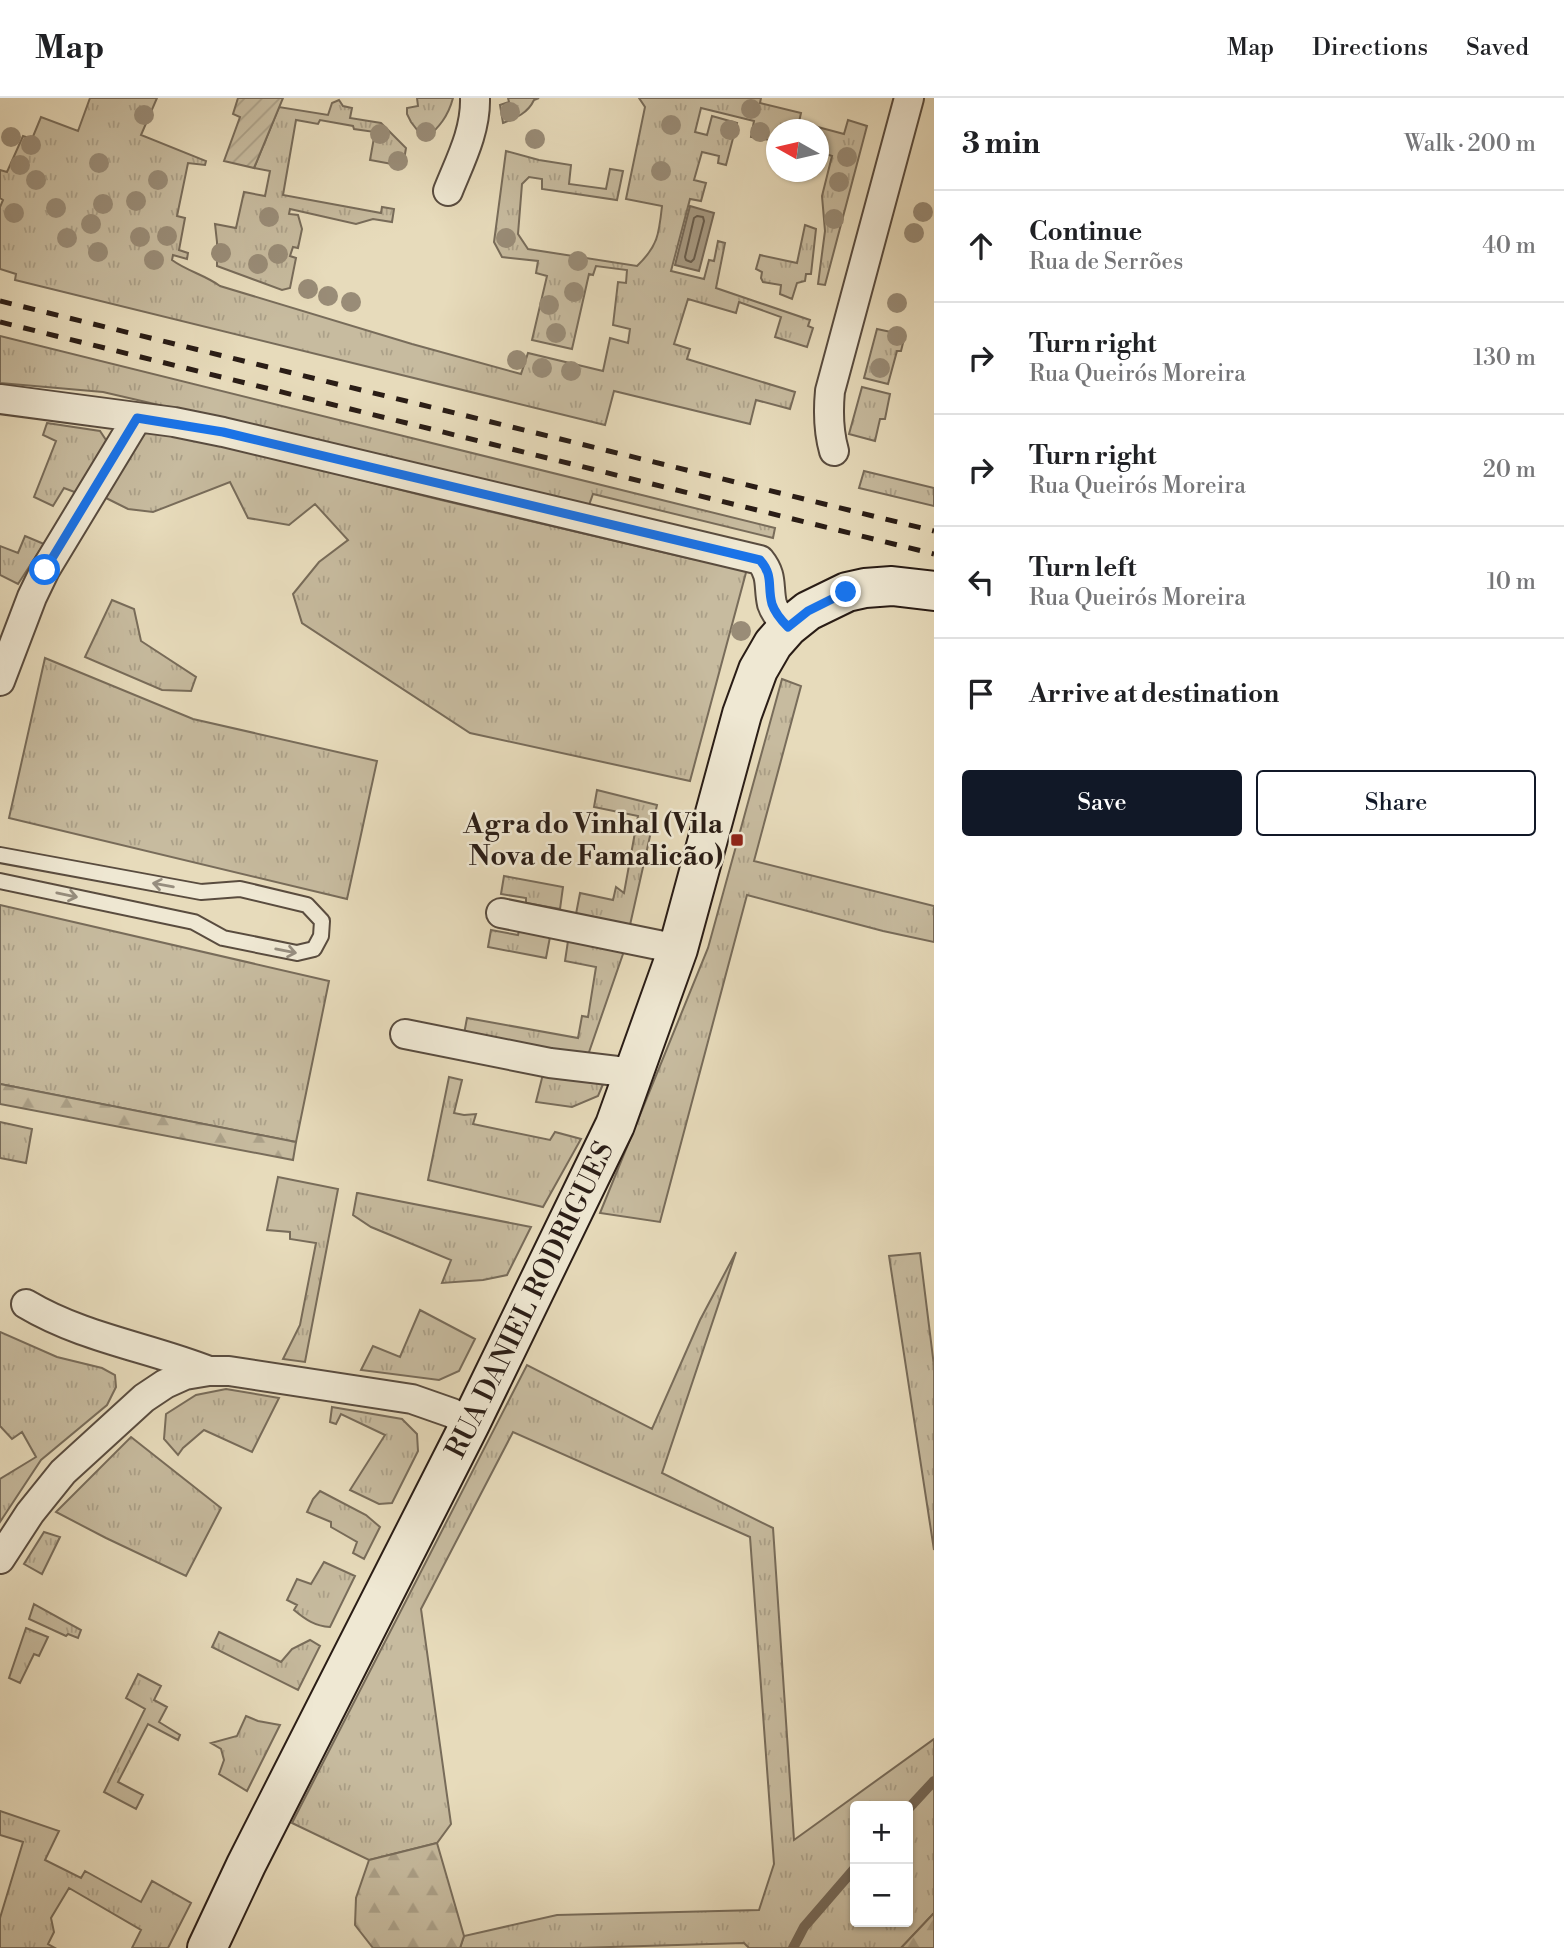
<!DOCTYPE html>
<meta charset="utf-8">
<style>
:root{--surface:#fff;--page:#f2f2f2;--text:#202124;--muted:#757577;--line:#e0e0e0;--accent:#111827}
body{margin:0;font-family:"Libre Bodoni",serif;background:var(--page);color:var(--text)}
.controls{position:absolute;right:21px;bottom:21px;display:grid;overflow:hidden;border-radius:7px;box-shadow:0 2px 5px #0004}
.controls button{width:63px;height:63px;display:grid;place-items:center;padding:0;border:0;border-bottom:2px solid var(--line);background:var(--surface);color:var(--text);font:35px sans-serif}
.compass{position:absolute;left:766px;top:21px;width:63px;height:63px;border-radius:50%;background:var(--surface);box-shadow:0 2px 5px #0004;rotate:278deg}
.stop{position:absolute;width:21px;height:21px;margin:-16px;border:5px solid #1a73e8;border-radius:50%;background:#fff}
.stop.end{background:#1a73e8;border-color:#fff;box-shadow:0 2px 7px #0008}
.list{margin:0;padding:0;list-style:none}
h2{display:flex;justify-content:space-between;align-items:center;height:91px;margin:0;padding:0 28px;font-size:30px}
h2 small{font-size:23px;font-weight:400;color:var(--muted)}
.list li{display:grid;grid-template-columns:46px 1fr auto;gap:21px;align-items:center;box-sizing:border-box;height:112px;padding:0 28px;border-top:2px solid var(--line)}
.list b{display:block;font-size:26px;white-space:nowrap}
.list p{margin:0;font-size:23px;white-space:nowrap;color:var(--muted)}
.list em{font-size:23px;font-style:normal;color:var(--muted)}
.actions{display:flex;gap:14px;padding:21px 28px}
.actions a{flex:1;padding:16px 0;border:2px solid var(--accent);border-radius:7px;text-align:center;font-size:24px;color:var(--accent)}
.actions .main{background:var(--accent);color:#fff}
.icon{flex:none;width:38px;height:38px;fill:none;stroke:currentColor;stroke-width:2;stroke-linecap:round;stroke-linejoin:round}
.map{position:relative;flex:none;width:934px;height:1850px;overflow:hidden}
header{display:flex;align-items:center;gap:42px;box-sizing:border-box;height:98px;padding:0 35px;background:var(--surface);border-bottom:2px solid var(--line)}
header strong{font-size:33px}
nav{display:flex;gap:38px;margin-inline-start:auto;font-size:24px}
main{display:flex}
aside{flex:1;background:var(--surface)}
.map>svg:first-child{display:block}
.grass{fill:url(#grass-tufts);stroke:#786c5a;stroke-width:2;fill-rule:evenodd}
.forest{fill:url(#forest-firs);stroke:#786c5a;stroke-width:2}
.garden{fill:url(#garden-furrows);stroke:#786c5a;stroke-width:2}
.water{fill:#a79a83;stroke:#756857;stroke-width:2}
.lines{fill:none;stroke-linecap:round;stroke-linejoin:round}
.shore{stroke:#685c4c;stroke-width:2}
.stream{stroke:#756857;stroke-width:10}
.lane-casing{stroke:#594c3f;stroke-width:18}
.street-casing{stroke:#594c3f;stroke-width:32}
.secondary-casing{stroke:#2a1d16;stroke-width:42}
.lane{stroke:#efe8d3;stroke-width:14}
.street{stroke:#efe8d3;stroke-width:28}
.secondary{stroke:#efe8d3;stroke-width:38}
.rail{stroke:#2a1d16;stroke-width:5;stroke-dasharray:12 12;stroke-linecap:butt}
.tree{fill:#998c77}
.oneway{stroke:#968d7e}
.route{stroke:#1a73e8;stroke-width:9}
.poi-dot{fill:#8f2418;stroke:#efe8d3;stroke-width:2.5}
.labels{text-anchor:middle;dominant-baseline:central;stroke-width:5;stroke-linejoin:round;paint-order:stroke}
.poi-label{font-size:28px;font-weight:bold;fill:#2a1d16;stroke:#efe8d3;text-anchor:end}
.street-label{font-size:28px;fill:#2a1d16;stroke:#efe8d3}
</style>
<header>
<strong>Map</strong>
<nav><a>Map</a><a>Directions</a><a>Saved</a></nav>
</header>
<main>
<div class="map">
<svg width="934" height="1850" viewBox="0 0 934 1850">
<defs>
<pattern id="grass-tufts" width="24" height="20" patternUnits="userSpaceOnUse" patternTransform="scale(1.75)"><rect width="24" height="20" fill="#c7bb9f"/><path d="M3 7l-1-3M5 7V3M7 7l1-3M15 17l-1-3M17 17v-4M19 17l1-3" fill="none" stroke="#aba088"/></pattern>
<pattern id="forest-firs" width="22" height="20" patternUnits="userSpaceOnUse" patternTransform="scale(1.75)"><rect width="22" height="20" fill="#c7bb9f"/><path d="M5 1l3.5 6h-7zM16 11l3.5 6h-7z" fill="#aba088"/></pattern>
<pattern id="garden-furrows" width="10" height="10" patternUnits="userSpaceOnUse" patternTransform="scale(1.75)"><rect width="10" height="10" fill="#c7bb9f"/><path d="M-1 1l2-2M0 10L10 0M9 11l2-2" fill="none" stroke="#aba088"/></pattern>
</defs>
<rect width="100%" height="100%" fill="#e7dbbb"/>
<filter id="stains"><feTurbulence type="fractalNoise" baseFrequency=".00286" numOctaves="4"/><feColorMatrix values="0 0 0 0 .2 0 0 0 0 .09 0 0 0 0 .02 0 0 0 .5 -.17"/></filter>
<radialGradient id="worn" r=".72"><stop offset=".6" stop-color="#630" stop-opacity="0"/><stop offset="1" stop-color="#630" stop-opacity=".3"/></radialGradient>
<path class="grass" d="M90,0H157L141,37L206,63L205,67L188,65L177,118L185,120L179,152L188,155L187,161L173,157L172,162C187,173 205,177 220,188L412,246L521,276L528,255L603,273L610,240L628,245L630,231L613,227L618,184L626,185L627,172L596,168L593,177L589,176L572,251L532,242L547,178L536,175L538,163L502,159L494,144L506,53L539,62L571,67L569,86L606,91L610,71L623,73L617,102L542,91V81L529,79L522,86L518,136L528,151L637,168C658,148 659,136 662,108L626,101L645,9L639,0H761L760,5L801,15L799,24L844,36L848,22L867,28L825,187L818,186L825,133L822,98L832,58L819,54L818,32H776V43L751,39L754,23L701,10L695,34L707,37L712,18L737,25L726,67L718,65L719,58L702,54L694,82L706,85L701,103L690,101L671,173L704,181L709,162L714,163L718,143L725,145L716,190L810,222L808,228L813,230L807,249L775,239L781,219L739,204L736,215L688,201L674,246L690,251L687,261L795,294L790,311L756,302L750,326L614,293L605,327L15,182L16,176L0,171V109L3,102L0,100V72L7,74L23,38L32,41L41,19L78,33Z
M417,0H453C448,19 439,29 425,42L411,24L407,16V10L418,8Z
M508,0H539L534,2C528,15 516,20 503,25L500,7L509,4Z
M339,2L343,8L352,10L350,20L381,25L406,50L403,68L370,62L375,34L354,31L353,28L320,22L318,26L296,22L283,97L381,115L382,109L394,111L392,124L373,121L356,126L290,111L289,116L298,117L302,131L298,150L293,149L290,158L296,160L290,190L282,192L217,168V144L215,126L236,130L244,94L265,98L270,73L254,70L279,9L328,17L332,5Z
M805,127L816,131L811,176H806L805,183L797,185L792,201L780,196L781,187L763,184L761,180L762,174L756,171L760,157L797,165Z
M877,231L905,237L901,253H897L888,286L864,280Z
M0,238L775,430L773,440L593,396L589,407L103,294L0,285Z
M862,289L890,296L885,321H880L875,343L849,336Z
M47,325L100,333L106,342L105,350L77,395L64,390L53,408L34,399L56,343L43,337Z
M147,328L437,401L692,461L748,467L690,683L470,635L302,525L293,496L319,464L348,442L315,406L289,427L248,420L230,384L153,414L128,411L100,397Z
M864,373L934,390V408L859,390Z
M25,438L44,446L18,486L0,477V448L18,455Z
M112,502L134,511L141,543L196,579L191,593L162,592L85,559Z
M45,560L193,621L377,663L347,801L9,720Z
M782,581L801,588L754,763L934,808V844L883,833L747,797L660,1124L600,1115L708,850Z
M597,692L657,707L630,827L576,816L580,795L613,802L616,789L624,795L638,718L594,709Z
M504,778L563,789L560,811L526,805V800L501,796Z
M0,807L329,883L296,1044L0,986Z
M491,832L518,837L519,833L550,839L546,860L488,849Z
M568,843L624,853L588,957H575L464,936L467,920L578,940L582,918L588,919L596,869L565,863Z
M543,976L604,984L598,998L572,1009L536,1004Z
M449,979L462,982L454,1015L464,1017L476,1016L473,1026L550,1042L555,1034L581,1041L543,1109L428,1082Z
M0,1024L32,1031L26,1065L0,1060Z
M278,1079L338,1091L305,1264L283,1261L300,1227L316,1145L290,1141V1134L267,1132Z
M357,1095H358L531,1129L507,1177L483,1182L442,1185L451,1162L371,1129L353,1117Z
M736,1154L662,1375L773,1430L794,1742L934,1641V1815L901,1850H749L744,1845L577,1850H460L464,1838L557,1817L759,1812L774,1766L750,1439L513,1334L421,1511L451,1726L437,1745L369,1762L292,1725L527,1267L652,1331L700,1222ZM855,1708H908V1824H855Z
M920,1155L934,1268V1452L889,1158Z
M420,1212L475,1241L459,1273L439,1282L361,1272L373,1248L400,1259Z
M0,1234L57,1259L102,1270L115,1277L116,1289L107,1307L41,1362L0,1424V1381L36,1359L22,1334L12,1341L0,1328Z
M226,1291L279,1300L252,1354L204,1332L183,1350L178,1357L164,1341L166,1316L196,1297Z
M332,1309L402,1321L417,1336L418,1353L392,1405L379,1406L350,1392L385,1337L341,1316L336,1326L330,1324Z
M131,1339L221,1410L186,1478L106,1440L56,1414Z
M320,1393L366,1417L380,1429L364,1461L353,1455L357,1444L331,1429V1424L307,1414L313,1401Z
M44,1434L60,1439L42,1476L24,1466Z
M324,1464L355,1478L330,1529C315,1528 306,1522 294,1512L297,1507L287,1502L297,1481L311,1486Z
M34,1506L81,1532L78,1540L68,1536L66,1538L29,1521Z
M26,1530L48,1539L39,1558L34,1556L20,1585L9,1580Z
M219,1534L281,1564L292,1551L310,1542L320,1548L298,1592L212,1549Z
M138,1576L161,1588L154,1602L167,1609L159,1624L180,1637L178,1642L148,1626L118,1684L143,1697L136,1711L104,1694L145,1611L126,1600Z
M246,1618L258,1623L280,1627L247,1693L219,1676L224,1662L221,1651L211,1645L237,1638Z
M0,1713L59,1733L45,1762L81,1780L85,1773L141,1804L152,1783L191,1805L168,1850H132L141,1832L69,1790L51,1820L54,1834L48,1846L55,1850H0V1820L23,1744L0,1737Z"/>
<path class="forest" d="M0,986L296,1044L293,1062L0,1006Z
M437,1745L464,1838L460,1850H373L355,1827L356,1800L369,1762Z
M934,1815V1850H901Z"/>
<path class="garden" d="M238,0H283L254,70L224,63L240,19L233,16Z"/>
<path class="water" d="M690,108L714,115L699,173L675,167Z"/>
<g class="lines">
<path class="shore" d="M697,118L703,119L704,123L694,161L691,164L686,162L685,159L694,120Z"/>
<path class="stream" d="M908,1711L934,1683
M793,1850L804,1829L855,1770"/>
<defs>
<path id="lane" d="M0,757L201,794L240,791L307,807L322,823L321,838L314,851L297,855L223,840L194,824L0,783"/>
<path id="street" d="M448,93C460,63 476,33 475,0
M0,301L174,324L223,334L760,462C773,478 768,488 772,506C775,515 782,523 788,529
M834,353C828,332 828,314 830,293L909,0
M0,583L32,499L45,472L137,320
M501,815L678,851
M405,936L550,965L634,975
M26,1206C83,1240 148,1249 209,1273
M0,1461L30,1415L63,1374L144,1300L165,1286L185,1277L209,1273H229L412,1301L452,1315L470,1326"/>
<g id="secondary">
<path id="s1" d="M207,1850L246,1767L470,1326L615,1027L678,851L742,616L758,572L773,546L788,529L808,513L847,494L865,490L892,488L934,493"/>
</g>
</defs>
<use href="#lane" class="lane-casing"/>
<use href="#street" class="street-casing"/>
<use href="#secondary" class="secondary-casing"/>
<use href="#lane" class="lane"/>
<use href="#street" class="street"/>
<use href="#secondary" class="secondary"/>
<path class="rail" d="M0,203L934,433
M0,224L934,456"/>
</g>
<g class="tree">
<circle cx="751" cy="11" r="10"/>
<circle cx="510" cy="14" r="10"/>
<circle cx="144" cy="17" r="10"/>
<circle cx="671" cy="27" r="10"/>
<circle cx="730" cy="32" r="10"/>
<circle cx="426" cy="34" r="10"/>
<circle cx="760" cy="34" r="10"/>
<circle cx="380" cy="36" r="10"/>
<circle cx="11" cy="39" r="10"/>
<circle cx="535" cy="41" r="10"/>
<circle cx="31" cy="47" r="10"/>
<circle cx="847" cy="59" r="10"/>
<circle cx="398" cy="63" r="10"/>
<circle cx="99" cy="65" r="10"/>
<circle cx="20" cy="67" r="10"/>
<circle cx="661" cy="73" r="10"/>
<circle cx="36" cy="82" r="10"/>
<circle cx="158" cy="82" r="10"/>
<circle cx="839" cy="84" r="10"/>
<circle cx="136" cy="103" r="10"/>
<circle cx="103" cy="106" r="10"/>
<circle cx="56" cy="110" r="10"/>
<circle cx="923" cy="114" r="10"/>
<circle cx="14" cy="115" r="10"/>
<circle cx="269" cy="119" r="10"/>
<circle cx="834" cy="121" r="10"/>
<circle cx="91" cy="126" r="10"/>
<circle cx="914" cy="135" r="10"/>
<circle cx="167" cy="138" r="10"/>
<circle cx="140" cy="139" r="10"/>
<circle cx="67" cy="140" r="10"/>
<circle cx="506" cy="140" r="10"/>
<circle cx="98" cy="154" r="10"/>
<circle cx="221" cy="155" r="10"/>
<circle cx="278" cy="156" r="10"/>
<circle cx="154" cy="162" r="10"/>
<circle cx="578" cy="163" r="10"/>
<circle cx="258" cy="166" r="10"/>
<circle cx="308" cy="191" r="10"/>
<circle cx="574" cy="194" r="10"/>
<circle cx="328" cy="198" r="10"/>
<circle cx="351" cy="204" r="10"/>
<circle cx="897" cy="205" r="10"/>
<circle cx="549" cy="207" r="10"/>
<circle cx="556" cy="235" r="10"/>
<circle cx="897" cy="238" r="10"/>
<circle cx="517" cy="262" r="10"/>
<circle cx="542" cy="270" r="10"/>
<circle cx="880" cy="270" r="10"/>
<circle cx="571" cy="273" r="10"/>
<circle cx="741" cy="533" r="10"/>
</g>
<defs><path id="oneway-shaft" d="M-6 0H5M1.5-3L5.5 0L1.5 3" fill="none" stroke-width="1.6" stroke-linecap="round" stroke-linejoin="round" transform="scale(1.75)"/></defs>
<g class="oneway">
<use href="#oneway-shaft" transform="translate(163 787) rotate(-170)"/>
<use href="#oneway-shaft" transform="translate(67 797) rotate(12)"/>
<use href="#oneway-shaft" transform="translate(286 853) rotate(11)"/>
</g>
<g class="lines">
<path class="route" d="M45,472L137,320L223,334L760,462C774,478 767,488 772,506C775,515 782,523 788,529L808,513L846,494"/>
</g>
<rect class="poi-dot" x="730" y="735" width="14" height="14" rx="3.5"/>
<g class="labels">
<g class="poi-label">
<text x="723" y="726">Agra do Vinhal (Vila<tspan x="723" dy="32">Nova de Famalicão)</tspan></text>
</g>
<g class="street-label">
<text stroke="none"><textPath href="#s1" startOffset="724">RUA DANIEL RODRIGUES</textPath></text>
</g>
</g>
<rect width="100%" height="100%" filter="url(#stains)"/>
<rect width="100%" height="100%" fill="url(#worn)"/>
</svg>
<div class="controls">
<button>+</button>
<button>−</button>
</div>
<svg class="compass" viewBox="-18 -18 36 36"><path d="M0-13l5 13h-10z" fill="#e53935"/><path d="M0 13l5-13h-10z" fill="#757577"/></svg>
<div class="stop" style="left:45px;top:472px"></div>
<div class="stop end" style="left:846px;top:494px"></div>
</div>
<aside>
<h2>3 min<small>Walk · 200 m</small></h2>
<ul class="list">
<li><svg class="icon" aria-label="ahead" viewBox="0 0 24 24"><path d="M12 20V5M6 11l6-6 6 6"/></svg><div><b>Continue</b><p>Rua de Serrões</p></div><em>40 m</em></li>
<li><svg class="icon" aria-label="right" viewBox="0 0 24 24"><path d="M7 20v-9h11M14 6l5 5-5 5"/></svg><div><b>Turn right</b><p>Rua Queirós Moreira</p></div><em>130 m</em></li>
<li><svg class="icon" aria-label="right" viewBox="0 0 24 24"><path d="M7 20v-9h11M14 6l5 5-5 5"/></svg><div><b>Turn right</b><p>Rua Queirós Moreira</p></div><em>20 m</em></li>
<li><svg class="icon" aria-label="left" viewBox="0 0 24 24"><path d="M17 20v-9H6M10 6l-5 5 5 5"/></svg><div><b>Turn left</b><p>Rua Queirós Moreira</p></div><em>10 m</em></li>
<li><svg class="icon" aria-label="arrive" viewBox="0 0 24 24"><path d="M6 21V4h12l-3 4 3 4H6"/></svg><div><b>Arrive at destination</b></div></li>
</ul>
<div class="actions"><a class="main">Save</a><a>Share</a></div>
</aside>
</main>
